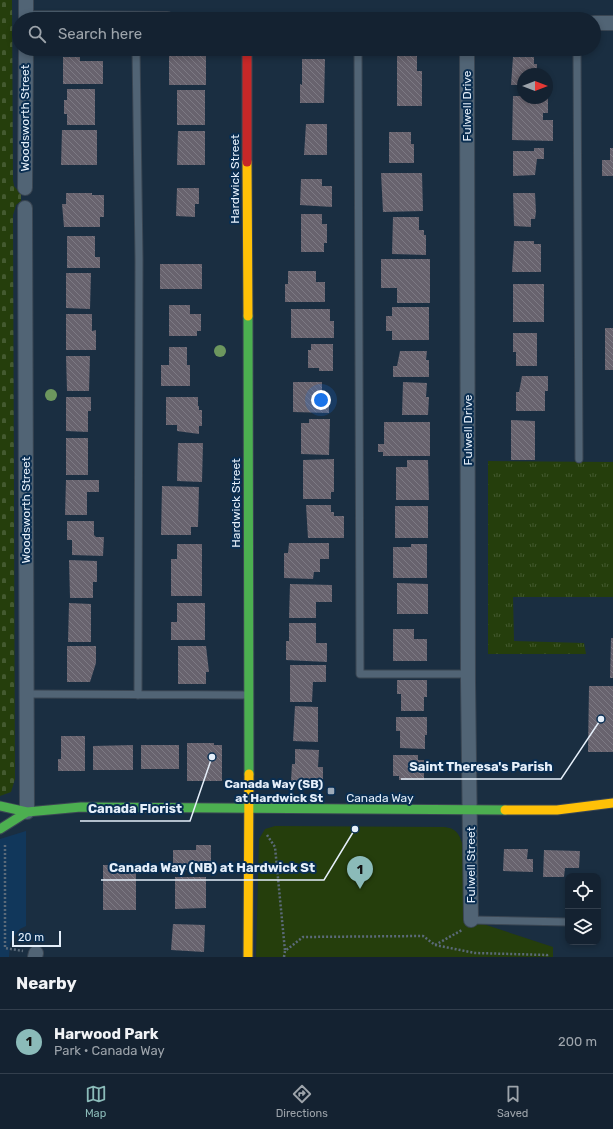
<!DOCTYPE html>
<meta charset="utf-8">
<style>
:root{--surface:#142231;--page:#1d2a39;--text:#f1f3f6;--muted:#9da4ab;--line:#333f4d;--accent:#8bbbb9}
body{margin:0;font-family:Rubik,sans-serif;background:var(--page);color:var(--text)}
.controls{position:absolute;right:12px;bottom:12px;display:grid;overflow:hidden;border-radius:8px;box-shadow:0 2px 6px #0003}
.controls button{width:36px;height:36px;display:grid;place-items:center;padding:0;border:0;border-bottom:1px solid var(--line);background:var(--surface);color:var(--text);font:20px sans-serif}
.compass{position:absolute;left:517px;top:68px;width:36px;height:36px;border-radius:50%;background:var(--surface);box-shadow:0 2px 6px #0003;rotate:90deg}
.scale{position:absolute;left:12px;bottom:10px;width:49px;box-sizing:border-box;padding-left:4px;border:2px solid #e5effa;border-top:0;font-size:11px;line-height:14px;white-space:nowrap;color:#e5effa;-webkit-text-stroke:3px #0a2e51;paint-order:stroke}
.you{position:absolute;left:321px;top:400px;width:14px;height:14px;margin:-10px;border:3px solid #fff;border-radius:50%;background:#1a73e8;box-shadow:0 0 0 6px #1a73e833}
.badge{display:grid;place-items:center;width:26px;height:26px;border-radius:50%;background:var(--accent);color:#111;font-size:13px;font-weight:700}
.pin{position:absolute;translate:-50% -33px;filter:drop-shadow(0 1px 2px #0008)}
.pin::after{content:'';position:absolute;top:21px;width:14px;height:12px;background:inherit;clip-path:polygon(0 0,100% 0,50% 100%)}
.list{margin:0;padding:0;list-style:none}
h2{display:flex;justify-content:space-between;align-items:center;height:52px;margin:0;padding:0 16px;font-size:17px}
h2 small{font-size:13px;font-weight:400;color:var(--muted)}
.list li{display:grid;grid-template-columns:26px 1fr auto;gap:12px;align-items:center;box-sizing:border-box;height:64px;padding:0 16px;border-top:1px solid var(--line)}
.list b{display:block;font-size:15px;white-space:nowrap}
.list p{margin:0;font-size:13px;white-space:nowrap;color:var(--muted)}
.list em{font-size:13px;font-style:normal;color:var(--muted)}
.icon{flex:none;width:22px;height:22px;fill:none;stroke:currentColor;stroke-width:2;stroke-linecap:round;stroke-linejoin:round}
.map{position:relative;flex:none;width:613px;height:957px;overflow:hidden}
.search{position:absolute;background:var(--surface);box-shadow:0 2px 6px #0003;left:12px;right:12px;top:12px;height:44px;display:flex;align-items:center;gap:10px;box-sizing:border-box;padding:0 14px;border-radius:22px;color:var(--muted);font-size:15px}
.sheet{height:116px;background:var(--surface)}
nav{display:flex;justify-content:space-around;align-items:center;box-sizing:border-box;height:56px;border-top:1px solid var(--line);background:var(--surface);font-size:11px;color:var(--muted)}
nav a{display:grid;justify-items:center;gap:2px}
nav .on{color:var(--accent)}
.map>svg:first-child{display:block}
.built{fill:#11375b}
.grass{fill:url(#grass-tufts)}
.cemetery{fill:url(#cemetery-stones)}
.park{fill:#253e0c}
.building{fill:url(#building-back-hatch)}
.lines{fill:none;stroke-linecap:round;stroke-linejoin:round}
.lane-casing{stroke:#3a4653;stroke-width:9}
.street-casing{stroke:#3a4653;stroke-width:16}
.fast-casing{stroke:#3a4653;stroke-width:11}
.slow-casing{stroke:#3a4653;stroke-width:11}
.jam-casing{stroke:#3a4653;stroke-width:11}
.path{stroke:#5b6a79;stroke-width:2.5;stroke-dasharray:2 2;stroke-linecap:butt}
.lane{stroke:#516475;stroke-width:7}
.street{stroke:#516475;stroke-width:14}
.fast{stroke:#4caf50;stroke-width:9}
.slow{stroke:#ffc107;stroke-width:9}
.jam{stroke:#c62828;stroke-width:9}
.tree{fill:#6d975e}
.poi-dot{fill:#9eabb9;stroke:#0a2e51;stroke-width:1.5}
.labels{text-anchor:middle;dominant-baseline:central;stroke-width:4;stroke-linejoin:round;paint-order:stroke}
.street-label{font-size:12px;fill:#e5effa;stroke:#0a2e51}
.poi-label{font-size:12px;font-weight:bold;fill:#e5effa;stroke:#0a2e51;text-anchor:end}
.leader{fill:none;stroke:#e5effa;stroke-width:1.5}
.callout-dot{fill:#e5effa;stroke:#0a2e51;stroke-width:1.5}
.callout-label{font-size:13px;text-anchor:middle;font-weight:bold;fill:#e5effa;stroke:#0a2e51;stroke-width:4;stroke-linejoin:round;paint-order:stroke}
</style>
<div class="map">
<svg width="613" height="957" viewBox="0 0 613 957">
<defs>
<pattern id="grass-tufts" width="24" height="20" patternUnits="userSpaceOnUse"><rect width="24" height="20" fill="#253e0c"/><path d="M3 7l-1-3M5 7V3M7 7l1-3M15 17l-1-3M17 17v-4M19 17l1-3" fill="none" stroke="#445a30"/></pattern>
<pattern id="cemetery-stones" width="16" height="16" patternUnits="userSpaceOnUse"><rect width="16" height="16" fill="#253e0c"/><path d="M2 7V4a2 2 0 0 1 4 0v3zM10 15v-3a2 2 0 0 1 4 0v3z" fill="#445a30"/></pattern>
<pattern id="building-back-hatch" width="6" height="6" patternUnits="userSpaceOnUse"><rect width="6" height="6" fill="#68636e"/><path d="M-1 5l2 2M0 0l6 6M5-1l2 2" fill="none" stroke="#7d7a84"/></pattern>
</defs>
<rect width="100%" height="100%" fill="#1a2e41"/>
<path class="built" d="M26,831V926L20,929L12,939L10,944L9,957H0V839Z"/>
<path class="grass" d="M488,461L613,462V597H513L514,641L584,643L586,654H488Z"/>
<path class="cemetery" d="M0,0H12L13,180L14,186L21,194V201L16,205L13,215L15,779L11,792L0,796Z"/>
<path class="park" d="M275,826L441,827C448,827 454,828 458,834C468,848 469,901 471,920L553,947V957H256L259,839L265,829Z"/>
<path class="building" d="M397,52H417V71H422V106H397Z
M169,53H206V85H169Z
M63,57H80V61H103V84H63Z
M513,57H534V64H537V74H523V85H511Z
M302,59H325L324,103H300V84L302,85Z
M67,89H95V125H67V114H64V100H67Z
M177,90H205V125H177Z
M513,96H523V98H548V113H543V120H553V141L512,140Z
M306,124H327V155H304Z
M62,130H97V165H61Z
M178,131H205V165H177Z
M389,132H411V144H414V163H389Z
M534,148H544V159H537L535,175L513,176V151H534Z
M610,148H613V176H602V160H610Z
M381,173H422L423,211L383,212Z
M301,179H322V186H332V207L300,205Z
M177,188H199V204H195V217L176,216Z
M66,193H92V195H104V217H100V227H64L62,204H66Z
M513,193H535L536,212L535,219H531V227L514,226Z
M301,214H322V224H327V243H324V252H301Z
M393,217H419V230H424V235H426V255L392,254Z
M67,236H95V257H100V268H67Z
M514,241H534V244H541V272H512Z
M381,259H430V303H397V288H381Z
M160,264H202V289H160Z
M288,271H316V282H325V302H285V284H288Z
M66,273H91L90,309L66,308Z
M513,284H544V322H513Z
M169,305H190V314H201V331H197V336H169Z
M392,307H429V340H392V331H386V316H392Z
M291,309H330V321H334V338H291Z
M66,314H92V331L96,330V350H66Z
M605,328H613V370H605Z
M513,333H537V366H516V352H513Z
M311,344H333V371H319V368H308V350H311Z
M169,347H187V365H190V386H161V365H169Z
M400,351H427L426,360H429V377H393V366H397Z
M66,356H90L89,391H67Z
M522,376H548V391H545V411H516V392H519Z
M293,382H322V399H329V413L293,412Z
M403,382L427,383L426,397H429L428,415H402Z
M66,397H91V411H88V432L66,431Z
M166,397H198V406H199V410H202V426H199V434L177,431V425H166Z
M309,419H330L329,455L301,454V423H309Z
M511,420L535,421V460H511Z
M384,422H430V456H383V452H378V444H384Z
M66,438H88V475H66Z
M178,443H203L202,482L177,481Z
M334,459V492H331V499H303V460Z
M407,460H428L429,500H396V467H407Z
M66,480H99V492H87V515H65Z
M162,486L199,487L198,527H191V535H161Z
M306,505H331V512H334V516H344V538H308Z
M395,506H428V538H395Z
M67,521H94V535L96,537H104L103,556L72,555V540H67Z
M289,543H329V559H320V572H314L313,579L284,578V553H288Z
M177,544H202V596H171V559H177Z
M411,544H427V578H393V547H411Z
M69,560L97,561V582H93V598H70Z
M397,583L428,584V614H397Z
M290,584L332,585V602H316V618H289Z
M69,603L91,604V642H68Z
M177,603H205V640H171V622H177Z
M289,623H316V643H327V662L286,660V641H289Z
M393,629H414V639H427V661H393Z
M611,638H613V678H610Z
M67,646H96V663L90,682H67Z
M178,646H206L209,672H206V684H178Z
M290,665H326V682H313L312,702H290Z
M397,680H427V697H424V711H401V694H397Z
M589,686H613V752H588Z
M295,706L318,707V742L293,741Z
M396,717H427V735H425V749L400,748V731H396Z
M61,736H85V771H58V759H61Z
M187,743H214V745H222V781H187Z
M133,745V770H93V746Z
M141,745H179V769H141Z
M295,749L319,750L318,767H323V782L291,781L292,764H295Z
M393,755H418V760H424V780H399V776H393Z
M196,845H211V870H173V850H196Z
M504,849H528L527,859H533V872L503,871Z
M544,850L580,851L579,868H565L564,877H543Z
M103,865H126V872H136V910H103Z
M175,877H206V908L175,909Z
M173,924L205,925L204,952L171,950Z"/>
<g class="lines">
<defs>
<path id="lane" d="M136,49L139,259L138,695
M358,49L360,674H468
M577,49L579,459
M27,694L248,695
M471,920L568,922"/>
<path id="street" d="M26,18L167,19
M26,19V0
M594,23H613
M467,49L468,682L471,920
M25,188L26,49
M25,208L27,812
M35,957L36,953"/>
<path id="fast" d="M248,316L249,774
M0,806L27,812L81,807L505,810
M0,829L27,812"/>
<path id="slow" d="M247,162L248,316
M505,810H557L613,803
M248,957L249,774"/>
<path id="jam" d="M247,49V162"/>
</defs>
<use href="#lane" class="lane-casing"/>
<use href="#street" class="street-casing"/>
<use href="#fast" class="fast-casing"/>
<use href="#slow" class="slow-casing"/>
<use href="#jam" class="jam-casing"/>
<path class="path" d="M267,835L275,847L285,951
M5,845V948L23,951
M435,945L475,953L547,955V957
M284,957L285,951L303,937L423,936L435,945L462,930"/>
<use href="#lane" class="lane"/>
<use href="#street" class="street"/>
<use href="#fast" class="fast"/>
<use href="#slow" class="slow"/>
<use href="#jam" class="jam"/>
</g>
<g class="tree">
<circle cx="220" cy="351" r="6"/>
<circle cx="51" cy="395" r="6"/>
</g>
<rect class="poi-dot" x="327" y="787" width="8" height="8" rx="2"/>
<g class="labels">
<g class="street-label">
<text transform="translate(467 106) rotate(-90)">Fulwell Drive</text>
<text transform="translate(25 118) rotate(-90)">Woodsworth Street</text>
<text transform="translate(235 179) rotate(-90)">Hardwick Street</text>
<text transform="translate(468 430) rotate(-90)">Fulwell Drive</text>
<text transform="translate(236 503) rotate(-90)">Hardwick Street</text>
<text transform="translate(26 510) rotate(-90)">Woodsworth Street</text>
<text x="380" y="798">Canada Way</text>
<text transform="translate(471 865) rotate(-90)">Fulwell Street</text>
</g>
<g class="poi-label">
<text x="323" y="784">Canada Way (SB)<tspan x="323" dy="14">at Hardwick St</tspan></text>
</g>
</g>
<path class="leader" d="M601 719L561 779H401M212 757L190 821H80M355 829L324 880H101"/>
<g class="callout-dot">
<circle cx="601" cy="719" r="4"/>
<circle cx="212" cy="757" r="4"/>
<circle cx="355" cy="829" r="4"/>
</g>
<g class="callout-label">
<text x="481" y="771">Saint Theresa's Parish</text>
<text x="135" y="813">Canada Florist</text>
<text x="212" y="872">Canada Way (NB) at Hardwick St</text>
</g>
</svg>
<div class="controls">
<button><svg class="icon" aria-label="locate" viewBox="0 0 24 24"><circle cx="12" cy="12" r="6"/><path d="M12 2v4M12 18v4M2 12h4M18 12h4"/></svg></button>
<button><svg class="icon" aria-label="layers" viewBox="0 0 24 24"><path d="M12 4l9 5-9 5-9-5zM3 14l9 5 9-5"/></svg></button>
</div>
<svg class="compass" viewBox="-18 -18 36 36"><path d="M0-13l5 13h-10z" fill="#e53935"/><path d="M0 13l5-13h-10z" fill="#9da4ab"/></svg>
<div class="scale">20 m</div>
<div class="you"></div>
<div class="pin badge" style="left:360px;top:889px">1</div>
<div class="search"><svg class="icon" aria-label="search" viewBox="0 0 24 24"><circle cx="10" cy="10" r="6"/><path d="M15 15l6 6"/></svg>Search here</div>
</div>
<section class="sheet">
<h2>Nearby<small></small></h2>
<ul class="list">
<li><span class="badge">1</span><div><b>Harwood Park</b><p>Park · Canada Way</p></div><em>200 m</em></li>
</ul>
</section>
<nav>
<a class="on"><svg class="icon" aria-label="map" viewBox="0 0 24 24"><path d="M3 6l6-2 6 2 6-2v14l-6 2-6-2-6 2zM9 4v14M15 6v14"/></svg>Map</a>
<a><svg class="icon" aria-label="directions" viewBox="0 0 24 24"><path d="M12 3l9 9-9 9-9-9zM9 14v-3h6M13 9l2 2-2 2"/></svg>Directions</a>
<a><svg class="icon" aria-label="saved" viewBox="0 0 24 24"><path d="M7 4h10v16l-5-4-5 4z"/></svg>Saved</a>
</nav>
